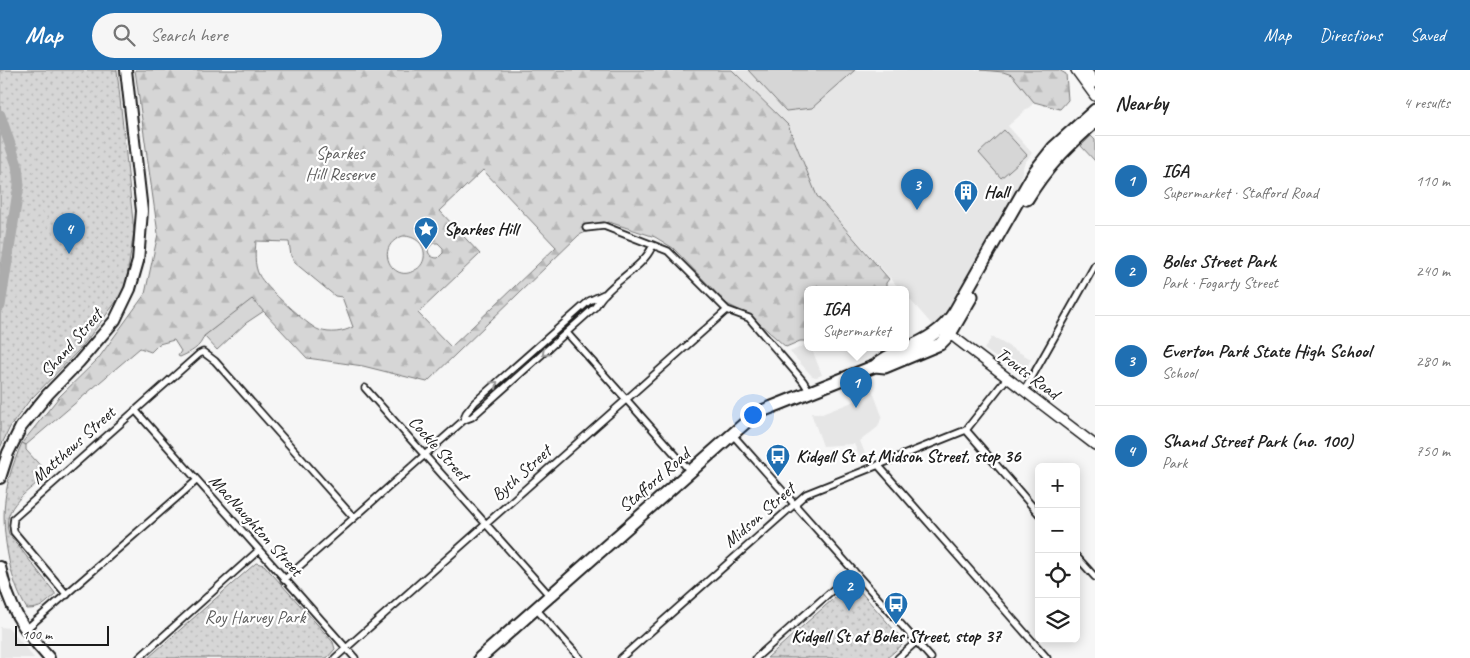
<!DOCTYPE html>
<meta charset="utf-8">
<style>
:root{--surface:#fff;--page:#f6f6f6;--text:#222;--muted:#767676;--line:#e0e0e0;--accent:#1f6fb2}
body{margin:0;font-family:Caveat,sans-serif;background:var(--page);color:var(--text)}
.controls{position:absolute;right:15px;bottom:15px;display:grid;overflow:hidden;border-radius:8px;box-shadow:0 2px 12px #0003}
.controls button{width:45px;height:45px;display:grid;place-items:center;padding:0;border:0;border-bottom:1px solid var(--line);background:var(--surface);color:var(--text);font:25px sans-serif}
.scale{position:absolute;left:15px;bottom:12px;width:94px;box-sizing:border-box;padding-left:5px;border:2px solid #1c1c1c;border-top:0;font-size:14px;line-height:18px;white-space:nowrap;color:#1c1c1c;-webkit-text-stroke:4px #fff;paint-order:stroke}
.you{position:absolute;left:752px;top:344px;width:18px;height:18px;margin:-12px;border:4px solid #fff;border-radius:50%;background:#1a73e8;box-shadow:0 0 0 8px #1a73e833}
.badge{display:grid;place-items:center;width:32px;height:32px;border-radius:50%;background:var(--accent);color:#fff;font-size:16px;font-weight:700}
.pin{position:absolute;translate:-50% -41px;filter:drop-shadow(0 1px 2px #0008)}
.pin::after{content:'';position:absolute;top:26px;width:18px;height:15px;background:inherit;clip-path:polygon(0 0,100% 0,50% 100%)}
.popup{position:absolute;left:804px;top:216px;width:105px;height:65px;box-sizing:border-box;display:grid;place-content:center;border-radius:8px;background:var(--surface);filter:drop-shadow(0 1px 4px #0005);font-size:16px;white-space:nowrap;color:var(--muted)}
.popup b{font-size:19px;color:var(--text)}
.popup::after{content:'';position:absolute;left:50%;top:100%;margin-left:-10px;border:10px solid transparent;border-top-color:var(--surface)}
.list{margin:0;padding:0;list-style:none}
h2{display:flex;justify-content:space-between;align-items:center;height:65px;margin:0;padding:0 20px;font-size:21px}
h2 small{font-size:16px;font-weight:400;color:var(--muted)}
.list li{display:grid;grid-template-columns:32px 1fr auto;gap:15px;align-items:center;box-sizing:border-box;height:90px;padding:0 20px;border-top:1px solid var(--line)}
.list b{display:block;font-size:19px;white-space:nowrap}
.list p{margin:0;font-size:16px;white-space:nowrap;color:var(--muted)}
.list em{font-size:16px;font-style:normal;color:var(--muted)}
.icon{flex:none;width:28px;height:28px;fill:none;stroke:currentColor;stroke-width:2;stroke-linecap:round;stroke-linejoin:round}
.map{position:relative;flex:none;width:1095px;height:588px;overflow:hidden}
header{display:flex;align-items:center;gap:30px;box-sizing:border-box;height:70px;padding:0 25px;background:var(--accent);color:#fff}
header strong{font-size:24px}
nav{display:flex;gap:28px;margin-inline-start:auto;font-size:18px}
.search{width:350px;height:45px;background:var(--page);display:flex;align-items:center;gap:12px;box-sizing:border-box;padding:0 18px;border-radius:28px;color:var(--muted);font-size:19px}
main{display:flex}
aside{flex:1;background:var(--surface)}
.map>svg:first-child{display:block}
.built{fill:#e6e6e6}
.grass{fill:#d6d6d6;stroke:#797979}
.forest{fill:url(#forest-firs);stroke:#797979;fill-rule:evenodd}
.park{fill:url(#park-dots);stroke:#797979}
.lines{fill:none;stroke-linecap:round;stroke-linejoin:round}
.river{stroke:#acacac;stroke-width:11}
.street-casing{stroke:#1c1c1c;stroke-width:9}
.secondary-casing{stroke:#1c1c1c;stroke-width:12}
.primary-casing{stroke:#1c1c1c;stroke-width:14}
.highway-casing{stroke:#1c1c1c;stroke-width:15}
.street{stroke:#fff;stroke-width:5.5}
.secondary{stroke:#fff;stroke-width:9}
.primary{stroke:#fff;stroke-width:10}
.highway{stroke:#fff;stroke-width:11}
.oneway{stroke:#999}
.labels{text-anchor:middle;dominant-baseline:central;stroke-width:4.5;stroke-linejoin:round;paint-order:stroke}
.park-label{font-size:18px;fill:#5d5d5d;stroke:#fff}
.poi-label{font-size:18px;font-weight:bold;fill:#1c1c1c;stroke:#fff;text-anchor:start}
.street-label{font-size:18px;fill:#1c1c1c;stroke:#fff}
</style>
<header>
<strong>Map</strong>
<div class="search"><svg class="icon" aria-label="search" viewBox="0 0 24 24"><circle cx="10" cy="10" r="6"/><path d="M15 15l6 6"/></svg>Search here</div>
<nav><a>Map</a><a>Directions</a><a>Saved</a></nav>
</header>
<main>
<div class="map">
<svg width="1095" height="588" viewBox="0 0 1095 588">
<defs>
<pattern id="forest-firs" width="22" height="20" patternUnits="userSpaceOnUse" patternTransform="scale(1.25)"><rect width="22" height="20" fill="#d6d6d6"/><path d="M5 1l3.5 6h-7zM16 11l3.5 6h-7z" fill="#b7b7b7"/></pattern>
<pattern id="park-dots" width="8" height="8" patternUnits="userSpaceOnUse" patternTransform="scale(1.25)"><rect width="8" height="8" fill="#d6d6d6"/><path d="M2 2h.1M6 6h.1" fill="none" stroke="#b7b7b7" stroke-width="1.8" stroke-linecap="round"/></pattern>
</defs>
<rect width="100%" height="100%" fill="#f6f6f6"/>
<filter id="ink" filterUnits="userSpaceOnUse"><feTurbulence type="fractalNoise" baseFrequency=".02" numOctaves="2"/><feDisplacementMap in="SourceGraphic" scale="10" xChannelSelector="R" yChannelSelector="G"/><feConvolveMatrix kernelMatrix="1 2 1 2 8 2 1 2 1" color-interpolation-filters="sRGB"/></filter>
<g filter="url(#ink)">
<path class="built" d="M732,0H1035L1051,18L1008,56L1032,83L1024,94L1019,114L948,238L934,257L905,224V219H900L817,126L788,55Z
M992,267L1031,289L1024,303H1017L984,279Z
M807,274V277H811L822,305L816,307L812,306L790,282Z
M872,319L882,346L878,357L860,371L868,391L862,393L854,374L823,376L811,343L822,344L865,327Z
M0,557L9,558L34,588H0Z"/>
<path class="grass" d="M748,0H855L812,38L786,41Z
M1004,60L1027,85L1001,108L979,83Z
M1091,66L1095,70V91L1081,76Z
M252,228L264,241L246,253L217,280L204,266Z"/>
<path class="forest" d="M135,0H732L788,55L817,126L889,209L886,213V219H807V271H800L786,277L751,246L727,234L673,178L655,167L609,152L579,165L427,312L363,296L307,288L252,229L204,266C200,278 191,282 180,287L178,286L181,281L174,270L159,274L151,282L140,278L26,375L22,373L59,327L98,289L145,224L158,164ZM483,100L556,177L451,277L418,243L480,184L440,141ZM403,166C415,166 426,174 424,188C423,193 420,198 415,200C393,215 372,176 403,166ZM256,171L289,172L291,186L295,193L335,226L342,227L353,257C343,262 331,264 319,260C308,256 264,216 259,205C254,195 255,182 256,171ZM433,173H438L443,178V183L438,188C432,188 428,185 428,179Z
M981,0H1059L1066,4L1068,30L1060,39L1034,32L1012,5L1003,2Z"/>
<path class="park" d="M0,0H117L134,161L125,220L81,278L29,331L10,357L0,378Z
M22,373L26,375V380L48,404C30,420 0,437 9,464L55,523V525C44,534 42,539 27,539C19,526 15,514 11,500C0,450 1,420 22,373Z
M256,493L264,495L333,572L335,579L327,588H148Z
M852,512L902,569V575L887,588H767Z"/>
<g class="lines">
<path class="river" d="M0,45L17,95L19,115L0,236"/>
<defs>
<path id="street" d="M586,158L604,156L668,181L727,240L749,248L803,311L810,322
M567,263L690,401
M365,318L550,526
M1024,321L1095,195
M135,340L355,588
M464,350L466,343L475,332L589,231L604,224
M966,360L1039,444
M732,364L931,588
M878,395L1047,588
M1076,486L1095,507
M284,510L464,350L472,347L595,237C598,233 601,227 605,224C620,207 644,196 653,175
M67,525L14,462L13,455L14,448L199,284L203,282L215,291L354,448
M536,539L580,588
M25,560L196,411
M139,588L259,480
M335,588L727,240
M621,588L806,424L966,360L1007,308
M756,588L854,501
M898,588L916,572"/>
<path id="secondary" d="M1076,0L1095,26
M1086,0L1095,13
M946,261L1095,375"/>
<path id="primary" d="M0,408L8,383L21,357L48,324L79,292L115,250L130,219L138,191L142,141L126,0
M0,497C9,537 21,557 49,588"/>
<path id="highway" d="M1027,129C1047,96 1067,77 1095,52
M875,296L885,297L940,274L950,264L972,226
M480,588L753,346L762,341L875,296C884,287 894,284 905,279C926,270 943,261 955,241L1035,101L1054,77L1095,40"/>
</defs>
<use href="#street" class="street-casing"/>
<use href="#secondary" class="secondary-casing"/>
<use href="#primary" class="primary-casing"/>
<use href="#highway" class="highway-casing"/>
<use href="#street" class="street"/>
<use href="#secondary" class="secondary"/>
<use href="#primary" class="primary"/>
<use href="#highway" class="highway"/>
</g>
<defs><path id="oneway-chevron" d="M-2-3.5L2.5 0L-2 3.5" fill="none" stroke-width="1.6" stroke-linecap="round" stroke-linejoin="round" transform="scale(1.25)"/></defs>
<g class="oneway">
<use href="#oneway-chevron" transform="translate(545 283) rotate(138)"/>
<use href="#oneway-chevron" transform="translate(495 314) rotate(-42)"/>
</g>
</g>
<defs>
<symbol id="building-pin" viewBox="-11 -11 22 30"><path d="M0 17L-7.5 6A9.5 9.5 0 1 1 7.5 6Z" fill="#1f6fb2" stroke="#fff"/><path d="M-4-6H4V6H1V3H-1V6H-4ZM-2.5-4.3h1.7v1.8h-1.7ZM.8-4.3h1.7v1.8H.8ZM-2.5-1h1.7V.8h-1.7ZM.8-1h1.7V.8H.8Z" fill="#fff"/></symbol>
<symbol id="sight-pin" viewBox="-11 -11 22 30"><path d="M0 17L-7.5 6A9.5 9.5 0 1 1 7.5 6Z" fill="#1f6fb2" stroke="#fff"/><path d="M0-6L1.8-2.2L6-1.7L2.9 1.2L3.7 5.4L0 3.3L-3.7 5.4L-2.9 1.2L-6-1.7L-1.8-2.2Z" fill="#fff"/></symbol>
<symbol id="bus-pin" viewBox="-11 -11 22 30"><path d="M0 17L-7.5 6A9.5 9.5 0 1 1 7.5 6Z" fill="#1f6fb2" stroke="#fff"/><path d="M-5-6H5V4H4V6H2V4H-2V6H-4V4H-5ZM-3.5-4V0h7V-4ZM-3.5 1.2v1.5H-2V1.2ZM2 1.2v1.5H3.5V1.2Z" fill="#fff"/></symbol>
</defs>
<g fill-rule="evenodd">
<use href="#building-pin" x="952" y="108" width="28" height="38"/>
<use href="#sight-pin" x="412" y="145" width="28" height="38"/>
<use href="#bus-pin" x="764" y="372" width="28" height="38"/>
<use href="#bus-pin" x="882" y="520" width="28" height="38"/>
</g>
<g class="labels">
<g class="park-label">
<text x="340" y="83">Sparkes<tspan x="340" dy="21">Hill Reserve</tspan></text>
<text x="255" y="547">Roy Harvey Park</text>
</g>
<g class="poi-label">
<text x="984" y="122">Hall</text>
<text x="444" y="159">Sparkes Hill</text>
<text x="796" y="386">Kidgell St at Midson Street, stop 36</text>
<text x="896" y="566" text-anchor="middle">Kidgell St at Boles Street, stop 37</text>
</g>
<g class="street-label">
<text transform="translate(71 273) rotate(-49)">Shand Street</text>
<text transform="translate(1028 303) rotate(37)">Trouts Road</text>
<text transform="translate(73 375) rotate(-42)">Matthews Street</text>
<text transform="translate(439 378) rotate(48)">Cockle Street</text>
<text transform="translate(521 403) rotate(-42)">Byth Street</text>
<text transform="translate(654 410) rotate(-41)">Stafford Road</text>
<text transform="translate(759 445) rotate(-41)">Midson Street</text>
<text transform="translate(256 455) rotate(48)">MacNaughton Street</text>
</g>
</g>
</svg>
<div class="controls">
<button>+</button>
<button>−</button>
<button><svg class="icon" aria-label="locate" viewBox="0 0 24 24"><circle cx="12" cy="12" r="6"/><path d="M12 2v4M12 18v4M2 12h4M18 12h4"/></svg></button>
<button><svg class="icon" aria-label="layers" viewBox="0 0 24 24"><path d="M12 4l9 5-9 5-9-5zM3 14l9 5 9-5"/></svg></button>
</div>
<div class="scale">100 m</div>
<div class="you"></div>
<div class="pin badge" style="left:856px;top:338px">1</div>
<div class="popup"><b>IGA</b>Supermarket</div>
<div class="pin badge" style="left:849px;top:541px">2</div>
<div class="pin badge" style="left:917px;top:140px">3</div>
<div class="pin badge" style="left:69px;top:184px">4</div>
</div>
<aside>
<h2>Nearby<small>4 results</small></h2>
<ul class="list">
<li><span class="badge">1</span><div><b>IGA</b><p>Supermarket · Stafford Road</p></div><em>110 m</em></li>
<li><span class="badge">2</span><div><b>Boles Street Park</b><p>Park · Fogarty Street</p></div><em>240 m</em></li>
<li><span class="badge">3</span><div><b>Everton Park State High School</b><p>School</p></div><em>280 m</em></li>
<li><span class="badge">4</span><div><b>Shand Street Park (no. 100)</b><p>Park</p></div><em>750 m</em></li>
</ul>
</aside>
</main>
